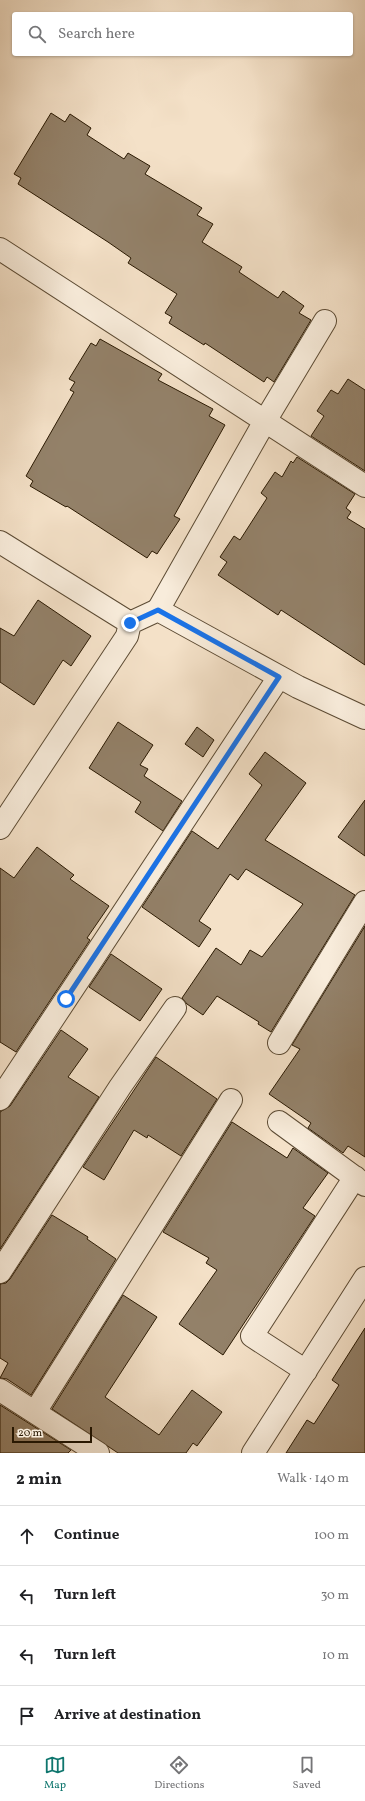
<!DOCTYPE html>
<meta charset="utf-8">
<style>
:root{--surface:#fff;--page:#f6f6f6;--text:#202124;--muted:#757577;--line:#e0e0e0;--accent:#0f766e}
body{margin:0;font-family:Vollkorn,serif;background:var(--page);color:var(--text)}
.scale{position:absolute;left:12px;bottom:10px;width:80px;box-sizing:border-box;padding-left:4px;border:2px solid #2a1902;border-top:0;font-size:11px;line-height:14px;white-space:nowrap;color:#2a1902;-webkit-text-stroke:3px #f8ecdb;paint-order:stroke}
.stop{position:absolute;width:12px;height:12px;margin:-9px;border:3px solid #1a73e8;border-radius:50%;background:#fff}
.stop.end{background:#1a73e8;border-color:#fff;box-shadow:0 1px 4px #0008}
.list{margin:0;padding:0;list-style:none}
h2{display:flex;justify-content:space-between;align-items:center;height:52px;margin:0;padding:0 16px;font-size:17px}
h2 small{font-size:13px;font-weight:400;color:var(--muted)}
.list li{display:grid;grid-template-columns:26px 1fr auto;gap:12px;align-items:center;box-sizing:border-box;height:60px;padding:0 16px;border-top:1px solid var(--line)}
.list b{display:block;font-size:15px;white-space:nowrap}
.list em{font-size:13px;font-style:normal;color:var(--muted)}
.icon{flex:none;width:22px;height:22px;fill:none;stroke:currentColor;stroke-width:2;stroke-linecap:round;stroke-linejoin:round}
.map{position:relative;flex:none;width:365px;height:1453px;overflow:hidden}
.search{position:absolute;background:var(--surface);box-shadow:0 1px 3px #0004;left:12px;right:12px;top:12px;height:44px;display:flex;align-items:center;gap:10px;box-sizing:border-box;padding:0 14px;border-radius:4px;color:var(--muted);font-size:15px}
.sheet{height:292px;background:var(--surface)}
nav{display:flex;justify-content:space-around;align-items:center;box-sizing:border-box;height:56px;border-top:1px solid var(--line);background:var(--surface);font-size:11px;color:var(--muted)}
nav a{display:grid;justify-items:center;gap:2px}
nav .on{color:var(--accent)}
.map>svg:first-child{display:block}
.building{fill:#938169;stroke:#2a1902}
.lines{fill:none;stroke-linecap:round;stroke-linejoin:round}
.minor-casing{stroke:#5c4b34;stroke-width:24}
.tertiary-casing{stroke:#5c4b34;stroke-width:24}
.minor{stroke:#f8ecdb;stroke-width:22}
.tertiary{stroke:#f8ecdb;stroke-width:22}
.route{stroke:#1a73e8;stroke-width:5}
</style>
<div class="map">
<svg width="365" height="1453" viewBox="0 0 365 1453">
<rect width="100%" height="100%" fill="#f4e1c8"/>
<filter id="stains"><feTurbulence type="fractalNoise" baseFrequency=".005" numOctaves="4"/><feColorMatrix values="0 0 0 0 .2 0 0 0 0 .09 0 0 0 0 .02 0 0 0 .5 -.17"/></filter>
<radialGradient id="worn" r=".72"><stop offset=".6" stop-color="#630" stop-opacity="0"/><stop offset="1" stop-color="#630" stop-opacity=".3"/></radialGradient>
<path class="building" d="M51,113L65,122L70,114L91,128L87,135L124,159L128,153L150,166L145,174L202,208L197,215L213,224L202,242L242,267L239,272L278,298L283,291L304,306L299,313L311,320L274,382L267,377L264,382L205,343L204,345L169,323L172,317L165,313L177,294L128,263L131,258L108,242L18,184L21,178L14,174Z
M100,339L162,374L158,380L213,409L209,416L225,425L174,516L180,519L157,554L152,551L147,558L67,506L66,507L30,486L33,481L26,476L74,392L70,390L75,382L69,379L91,343L96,346Z
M348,379L365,390V471L311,436L324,416L317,411L331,390L338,394Z
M297,457L355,494L346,508L351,512L347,518L365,529V665L281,610L278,615L218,575L227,562L220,557L234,536L240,540L267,498L261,493L275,472L282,477L291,461L293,463Z
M38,600L91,636L71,666L63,660L34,705L0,682V628L14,636Z
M118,722L153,745L140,765L148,769L144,776L182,801L163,831L135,812L141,802L89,768Z
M197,727L214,740L203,757L185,744Z
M265,752L306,783L265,840L355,895L271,1032L258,1024L259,1022L217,996L203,1015L187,1004L182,998L216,948L241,965L250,950L262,957L303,904L246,869L238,880L230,874L199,921L211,929L199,947L142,907L192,831L218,849L262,785L249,774Z
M365,800V856L338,837Z
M37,847L74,875L70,879L109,906L87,938L90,940L16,1052L0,1042V868L14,878Z
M365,926V1157L348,1146L343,1153L308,1128L311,1123L269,1094L300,1049L292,1045Z
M111,954L162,989L140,1021L89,987Z
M61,1030L88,1049L68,1077L99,1097L0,1249V1112L10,1106Z
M156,1057L217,1099L181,1156L148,1135L147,1138L134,1130L104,1180L83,1167Z
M232,1122L287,1158L293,1148L328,1173L303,1208L315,1216L223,1355L179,1324L217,1270L206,1263L209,1258L163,1232Z
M52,1215L88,1237L87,1239L116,1259L31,1395L7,1379L0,1378L8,1363L0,1358V1284L6,1283L10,1279Z
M123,1295L157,1317L105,1397L159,1435L192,1390L222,1412L197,1446L193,1443L186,1453H118L52,1409Z
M365,1328V1453H286L307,1420L314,1424L339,1385L332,1380Z
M0,1406V1405L71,1450L68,1453H0Z"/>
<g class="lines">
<defs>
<path id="minor" d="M0,249L365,486
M158,610L265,421L325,321
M279,1043L365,902
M0,1099L279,677
M279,1122L365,1185
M0,1272L120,1087L175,1008
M306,1371L252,1336L355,1177
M0,1390L98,1453
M35,1412L231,1100
M253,1453L365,1278"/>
<path id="tertiary" d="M0,542L130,623
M0,828L127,636L130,623L158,610L298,687L365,718"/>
</defs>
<use href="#minor" class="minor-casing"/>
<use href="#tertiary" class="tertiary-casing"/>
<use href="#minor" class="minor"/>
<use href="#tertiary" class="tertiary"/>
</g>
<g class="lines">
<path class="route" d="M66,999L279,677L158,610L130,623"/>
</g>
<rect width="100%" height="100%" filter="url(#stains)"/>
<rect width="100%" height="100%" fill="url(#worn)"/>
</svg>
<div class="scale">20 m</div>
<div class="stop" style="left:66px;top:999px"></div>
<div class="stop end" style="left:130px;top:623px"></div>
<div class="search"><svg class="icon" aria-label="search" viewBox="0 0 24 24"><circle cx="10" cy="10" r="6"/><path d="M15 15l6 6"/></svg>Search here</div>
</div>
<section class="sheet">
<h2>2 min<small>Walk · 140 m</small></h2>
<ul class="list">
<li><svg class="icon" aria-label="ahead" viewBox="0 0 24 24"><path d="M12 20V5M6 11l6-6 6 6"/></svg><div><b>Continue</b></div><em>100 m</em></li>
<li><svg class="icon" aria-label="left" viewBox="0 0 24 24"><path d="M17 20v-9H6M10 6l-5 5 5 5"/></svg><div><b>Turn left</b></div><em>30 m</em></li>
<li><svg class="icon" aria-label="left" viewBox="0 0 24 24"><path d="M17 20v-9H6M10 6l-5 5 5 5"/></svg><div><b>Turn left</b></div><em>10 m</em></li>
<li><svg class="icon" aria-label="arrive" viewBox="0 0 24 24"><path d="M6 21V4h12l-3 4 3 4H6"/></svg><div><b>Arrive at destination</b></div></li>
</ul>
</section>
<nav>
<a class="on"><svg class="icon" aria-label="map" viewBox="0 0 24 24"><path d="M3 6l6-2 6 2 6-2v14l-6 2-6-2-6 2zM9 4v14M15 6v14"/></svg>Map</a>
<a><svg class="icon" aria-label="directions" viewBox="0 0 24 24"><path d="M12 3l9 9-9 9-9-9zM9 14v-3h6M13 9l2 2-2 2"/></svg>Directions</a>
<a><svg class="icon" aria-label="saved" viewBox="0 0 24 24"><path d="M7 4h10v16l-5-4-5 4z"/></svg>Saved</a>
</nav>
